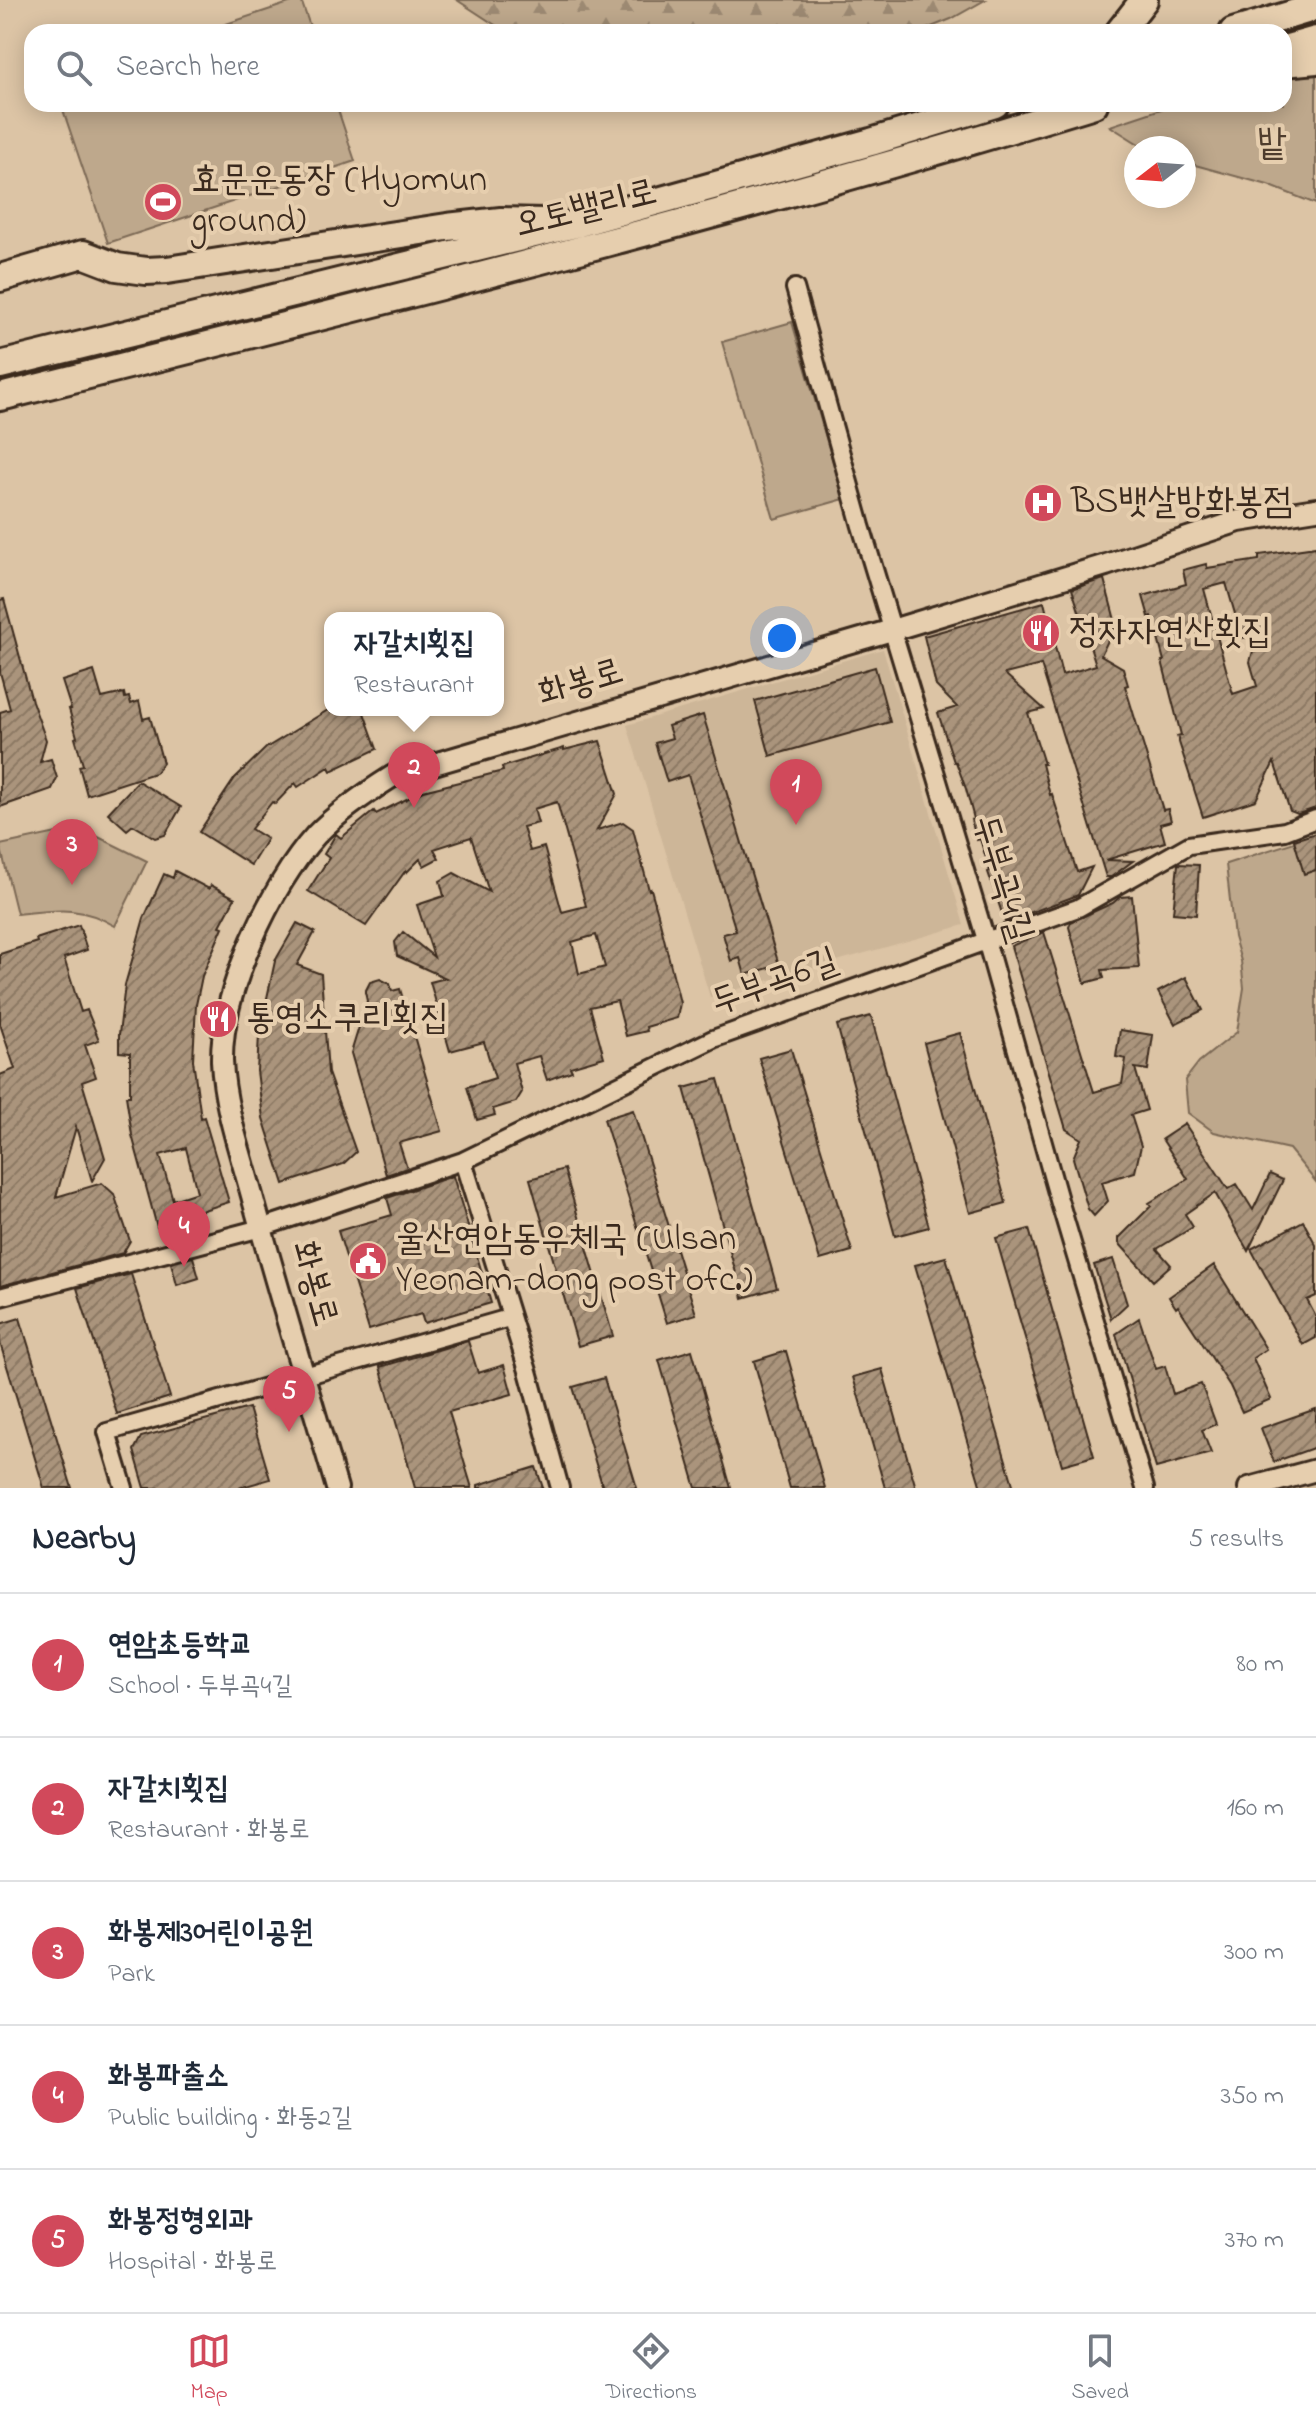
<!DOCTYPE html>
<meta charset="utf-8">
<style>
:root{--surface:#fff;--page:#f6f6f7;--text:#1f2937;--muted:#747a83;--line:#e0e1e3;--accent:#d1495b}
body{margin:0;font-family:"Indie Flower","Poor Story",sans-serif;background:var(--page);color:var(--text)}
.compass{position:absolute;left:1124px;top:136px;width:72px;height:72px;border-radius:50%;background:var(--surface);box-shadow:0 4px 20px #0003;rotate:253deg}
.you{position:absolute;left:782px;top:638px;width:28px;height:28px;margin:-20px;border:6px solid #fff;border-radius:50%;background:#1a73e8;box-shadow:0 0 0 12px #1a73e833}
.badge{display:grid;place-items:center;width:52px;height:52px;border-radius:50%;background:var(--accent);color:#fff;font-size:26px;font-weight:700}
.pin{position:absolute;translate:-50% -66px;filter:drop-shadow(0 2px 4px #0008)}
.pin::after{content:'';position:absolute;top:42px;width:28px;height:24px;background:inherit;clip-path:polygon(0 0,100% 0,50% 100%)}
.popup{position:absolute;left:324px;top:612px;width:180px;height:104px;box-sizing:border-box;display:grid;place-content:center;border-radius:16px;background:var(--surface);filter:drop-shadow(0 2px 6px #0005);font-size:26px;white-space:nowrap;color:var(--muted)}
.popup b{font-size:30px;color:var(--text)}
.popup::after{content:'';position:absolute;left:50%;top:100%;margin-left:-16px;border:16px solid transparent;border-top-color:var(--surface)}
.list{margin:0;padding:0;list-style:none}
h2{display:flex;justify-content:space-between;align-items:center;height:104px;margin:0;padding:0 32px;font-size:34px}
h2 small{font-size:26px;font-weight:400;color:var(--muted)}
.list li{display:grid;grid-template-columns:52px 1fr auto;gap:24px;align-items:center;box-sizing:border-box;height:144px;padding:0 32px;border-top:2px solid var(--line)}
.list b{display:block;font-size:30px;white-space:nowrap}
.list p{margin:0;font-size:26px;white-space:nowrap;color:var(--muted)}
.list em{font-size:26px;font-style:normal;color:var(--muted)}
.icon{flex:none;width:44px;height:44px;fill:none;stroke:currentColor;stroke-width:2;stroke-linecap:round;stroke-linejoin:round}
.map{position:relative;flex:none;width:1316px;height:1488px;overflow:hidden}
.search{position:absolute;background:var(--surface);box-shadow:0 4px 20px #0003;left:24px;right:24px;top:24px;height:88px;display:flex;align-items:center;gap:20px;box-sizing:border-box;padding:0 28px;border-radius:24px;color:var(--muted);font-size:30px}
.sheet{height:824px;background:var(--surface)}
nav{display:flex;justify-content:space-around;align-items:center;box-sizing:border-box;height:112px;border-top:2px solid var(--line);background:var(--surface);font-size:22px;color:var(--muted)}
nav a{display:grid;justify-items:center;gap:4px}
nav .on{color:var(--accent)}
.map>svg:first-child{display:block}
.built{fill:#cdb698}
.green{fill:#bea88c;stroke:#7c6955;stroke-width:2}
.forest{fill:url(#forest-firs);stroke:#7c6955;stroke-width:2}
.building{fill:url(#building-hatch);stroke:#3b2a1e;stroke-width:2;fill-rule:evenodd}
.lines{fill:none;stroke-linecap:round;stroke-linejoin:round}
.minor-casing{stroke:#3b2a1e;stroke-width:22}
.tertiary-casing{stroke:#3b2a1e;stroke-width:26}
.trunk-casing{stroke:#3b2a1e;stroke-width:32}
.minor{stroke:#e6ceae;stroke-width:16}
.tertiary{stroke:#e6ceae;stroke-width:20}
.trunk{stroke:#e6ceae;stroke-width:26}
.labels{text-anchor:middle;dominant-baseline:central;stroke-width:8;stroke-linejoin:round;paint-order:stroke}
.park-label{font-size:36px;fill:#4f3d2e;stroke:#e6ceae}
.poi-label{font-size:36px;fill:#3b2a1e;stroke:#e6ceae;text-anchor:start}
.street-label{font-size:36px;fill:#3b2a1e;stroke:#e6ceae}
</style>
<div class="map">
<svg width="1316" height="1488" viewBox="0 0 1316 1488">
<defs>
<pattern id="forest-firs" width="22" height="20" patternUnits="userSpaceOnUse" patternTransform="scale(2)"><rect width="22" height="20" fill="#bea88c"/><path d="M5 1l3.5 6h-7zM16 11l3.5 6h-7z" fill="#9c8972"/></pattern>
<pattern id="building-hatch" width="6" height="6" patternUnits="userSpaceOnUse" patternTransform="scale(2)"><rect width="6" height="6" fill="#aa947b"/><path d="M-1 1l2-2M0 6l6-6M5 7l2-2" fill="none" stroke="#8c7964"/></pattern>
</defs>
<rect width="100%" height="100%" fill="#dcc4a5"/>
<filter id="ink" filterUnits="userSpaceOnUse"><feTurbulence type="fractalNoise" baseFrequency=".0125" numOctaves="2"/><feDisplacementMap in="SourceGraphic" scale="16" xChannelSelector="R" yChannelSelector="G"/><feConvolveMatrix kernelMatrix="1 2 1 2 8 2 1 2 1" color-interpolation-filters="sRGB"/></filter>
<g filter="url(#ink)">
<path class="built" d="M883,649L964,925L710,997L627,725Z"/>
<path class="green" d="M298,0H301L312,32H202Z
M1316,75V204L1268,185L1184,162V148H1145L1110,126L1176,104H1284V76Z
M61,104H336L355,161L108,243Z
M792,322L844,499L774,519L722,342Z
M80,828L147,861L115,926C81,905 55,910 17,914L0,845Z
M1316,835V1182L1289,1149L1214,1132L1188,1113L1185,1080L1199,1062L1237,1032L1244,988L1241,961L1234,937L1226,864Z"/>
<path class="forest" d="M457,0H985L951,19L919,32H506Z"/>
<path class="building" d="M1316,547V808L1298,814L1290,811L1274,762L1256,800L1203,817L1177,736L1181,735L1162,661H1164L1152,616L1149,617L1143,596L1186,584L1183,570L1206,564L1207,568L1259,560V555ZM1226,583L1242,638L1257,636L1250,662L1257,686L1233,694L1204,589Z
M1104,579L1116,624L1101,655L1123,668L1128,685L1125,686L1163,810L1168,809L1171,821L1160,824L1165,842L1106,860L1133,861L1111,877H1106L1041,665L1005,674L1044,709L1028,713L1044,764H1042L1050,795L1052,794L1077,872L1092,867L1078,895L1005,922L988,872L990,871L980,839L977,840L971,820L974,819L966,789L956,762H954L938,713L957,707L936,686L924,636L1044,602L1062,675L1096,665L1072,589Z
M4,599L32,701L46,740L40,762L51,759L57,778L52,789L0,807V712L10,709L0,672V600Z
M875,667L890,722L770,756L755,701Z
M94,671L102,698L124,693L125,698L129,697L131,704L139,701L143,719L150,717L163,763L155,773L87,795L79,766L83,765L75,738L77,737L69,709H71L62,681Z
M328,710H363L377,749L331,771L329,767L298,787L295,783L275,804L272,802L251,829L267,839L251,865L199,832L235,778L266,748Z
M703,715L779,965L745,975L740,958L731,961L723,934L736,931L688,775L667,782L655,743L672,738L668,726Z
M600,741L617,794L597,830L623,822L633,829L649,890L651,889L658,914L680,1003L677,1018L646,1027L647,1031L626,1036L617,1001L590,1007L604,1057L570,1067L572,1071L547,1080L539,1056L514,1063L522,1092L516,1102L493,1109L495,1115L477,1120L467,1087L495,1078L484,1042L450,1051L430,982L446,978L397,956L395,942L403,932L434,957L417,905L444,896L440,881L454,873L489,892L471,837L434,849L439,858L424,866L420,859L407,872L406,870L366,926L308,891L329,858L324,854L336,834L341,838L374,811L376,814L423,791L503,771L502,767L564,748V750ZM557,802L586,906L562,912L544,847L530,851L523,827L538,823L534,809ZM596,935L605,967L579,974L572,942Z
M138,781L181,807L165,835L155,838L133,825L127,830L108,813Z
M1316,833V870L1304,874L1294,840Z
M1178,864L1199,865L1196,915L1173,913Z
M175,871L209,889L211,885L235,898L220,926L223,927L202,976L196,1005L193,1060L201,1118L204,1117L229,1202L181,1217L182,1219L157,1227L132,1135L126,1096H130V1053L119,1052V1034L125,985L144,918L164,874L173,878ZM186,1148L197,1192L173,1200L160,1155Z
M1132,896L1139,968L1102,970L1104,978L1085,983L1069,927L1071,922L1113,903L1120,897Z
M297,923L315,932L297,965L321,974L328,1073L356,1152L343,1164L284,1184L263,1118L257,1071L259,1035L275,961Z
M79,925L87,950L64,958L81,1012L87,1010L99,1040L85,1045L96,1077L82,1082L105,1158L92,1181L76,1127L56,1197L102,1183L114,1194L130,1241L123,1253L0,1286V1075L15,1069L0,1024V954L37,942L36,939Z
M1044,932L1094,1092L1122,1084L1126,1059L1116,1057L1120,1030L1153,1035L1148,1070L1135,1068L1147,1110L1131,1115L1141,1146L1135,1172L1102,1182L1108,1201L1094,1216L1088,1209L1073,1158L1081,1139L1066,1129L1011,946Z
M1186,977L1203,1010L1175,1024L1158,992Z
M380,979L390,984L392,991L400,989L442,1131L399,1143L407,1168L386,1175L351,1053L367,1001L365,992L370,982Z
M871,1016L929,1227L895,1236L837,1025Z
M960,1033L1006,1203L970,1213L924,1043Z
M791,1049L852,1251L820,1260L759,1058Z
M718,1079L777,1288L743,1298L684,1088Z
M633,1110L696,1314L667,1323L604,1119Z
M1185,1124L1228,1189L1237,1184L1253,1210L1270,1174L1283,1180L1248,1251L1215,1193L1185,1214L1193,1227L1157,1249L1171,1265L1153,1281L1119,1243V1238L1151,1206L1149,1203L1188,1179L1162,1139Z
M564,1169L613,1336L578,1346L530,1179Z
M453,1176L491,1303L424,1323L421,1314L369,1330L338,1231L392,1215L387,1198Z
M1303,1221L1316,1245V1296L1307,1300L1316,1317V1338L1303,1345L1251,1249Z
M1029,1229L1094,1456L1062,1465L996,1238Z
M193,1257L199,1278L177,1285L171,1263Z
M946,1257L1014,1488H981L915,1265Z
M1113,1259L1127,1304L1111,1319L1094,1265Z
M1214,1265L1266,1349L1253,1358L1271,1399L1242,1412L1230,1386L1178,1306L1176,1308L1169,1297Z
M131,1274L170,1397L117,1414L77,1288Z
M20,1318L72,1488H44L0,1343V1324Z
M1139,1318L1156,1369L1165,1366L1173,1394L1201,1384L1216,1424L1202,1430L1211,1453L1156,1468L1116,1334Z
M468,1341L478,1373L504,1365L512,1394L449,1412L472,1488H415L380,1367Z
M692,1350L731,1488H696L659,1360Z
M786,1351L825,1488H790L754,1361Z
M882,1369L916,1488H885L853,1377Z
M604,1378L637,1488H603L573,1387Z
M249,1408L270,1479L239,1488H145L134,1450L141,1437Z
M1316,1409V1447L1274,1462L1261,1428Z
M536,1467L543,1488H478V1485Z"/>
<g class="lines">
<defs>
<path id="minor" d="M795,288L861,526L986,940L1059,1200L1145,1488
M463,1161L528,1371L560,1488
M0,1297L261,1228L463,1161L713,1039L1078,908L1189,845L1285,831L1316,819
M124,1488L107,1432L509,1318"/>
<path id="tertiary" d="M337,1488C309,1393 280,1298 254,1203C242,1157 224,1108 222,1061C221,992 270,886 316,835C338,812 366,793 393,776L892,630L1106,565L1239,521L1316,509
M1249,1488L1316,1470"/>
<path id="trunk" d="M1119,32L1144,0
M1233,32L1316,7
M1284,49L1316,40
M1284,63L1316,60
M0,278L83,254L117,267L146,271L167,270L447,227L501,221L543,222
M0,365L579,223L871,142L995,104
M0,397C366,306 733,215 1094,104"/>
</defs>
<use href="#minor" class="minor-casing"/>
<use href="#tertiary" class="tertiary-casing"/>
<use href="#trunk" class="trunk-casing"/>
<use href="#minor" class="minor"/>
<use href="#tertiary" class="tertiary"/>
<use href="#trunk" class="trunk"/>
</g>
</g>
<defs>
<symbol id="stadium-disc" viewBox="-11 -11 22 22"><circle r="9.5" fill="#d1495b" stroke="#e6ceae"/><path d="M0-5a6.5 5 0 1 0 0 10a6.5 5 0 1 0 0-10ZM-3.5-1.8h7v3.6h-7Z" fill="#fff"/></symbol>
<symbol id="hospital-disc" viewBox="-11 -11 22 22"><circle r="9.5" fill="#d1495b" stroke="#e6ceae"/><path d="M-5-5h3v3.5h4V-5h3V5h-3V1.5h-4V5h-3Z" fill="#fff"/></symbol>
<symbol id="restaurant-disc" viewBox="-11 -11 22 22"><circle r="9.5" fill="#d1495b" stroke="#e6ceae"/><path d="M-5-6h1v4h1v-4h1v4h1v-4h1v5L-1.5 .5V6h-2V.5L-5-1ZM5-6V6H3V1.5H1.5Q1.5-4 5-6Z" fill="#fff"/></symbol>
<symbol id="civic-disc" viewBox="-11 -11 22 22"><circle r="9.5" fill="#d1495b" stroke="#e6ceae"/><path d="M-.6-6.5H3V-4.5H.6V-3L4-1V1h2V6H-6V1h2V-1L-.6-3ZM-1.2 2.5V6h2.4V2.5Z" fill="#fff"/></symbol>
</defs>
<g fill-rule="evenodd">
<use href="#stadium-disc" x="141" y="180" width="44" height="44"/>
<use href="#hospital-disc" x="1021" y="481" width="44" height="44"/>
<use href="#restaurant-disc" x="1019" y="611" width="44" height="44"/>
<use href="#restaurant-disc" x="196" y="997" width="44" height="44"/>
<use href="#civic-disc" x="346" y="1239" width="44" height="44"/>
</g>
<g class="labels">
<g class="park-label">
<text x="1272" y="144">밭</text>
</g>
<g class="poi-label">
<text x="191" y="181">효문운동장 (Hyomun<tspan x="191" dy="41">ground)</tspan></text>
<text x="1071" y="503">BS뱃살방화봉점</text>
<text x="1069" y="633">정자자연산횟집</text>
<text x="246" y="1019">통영소쿠리횟집</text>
<text x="396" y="1240">울산연암동우체국 (Ulsan<tspan x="396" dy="41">Yeonam-dong post ofc.)</tspan></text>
</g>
<g class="street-label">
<text transform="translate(586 210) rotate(-14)">오토밸리로</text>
<text transform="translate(581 684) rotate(-17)">화봉로</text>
<text transform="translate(1001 879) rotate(73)">두부곡4길</text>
<text transform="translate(775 983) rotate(-20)">두부곡6길</text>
<text transform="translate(313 1284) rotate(74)">화봉로</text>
</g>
</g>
</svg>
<svg class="compass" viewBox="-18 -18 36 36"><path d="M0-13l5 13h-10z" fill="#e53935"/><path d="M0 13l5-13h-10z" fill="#747a83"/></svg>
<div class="you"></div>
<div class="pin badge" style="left:796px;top:825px">1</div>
<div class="pin badge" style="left:414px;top:808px">2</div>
<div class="popup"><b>자갈치횟집</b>Restaurant</div>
<div class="pin badge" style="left:72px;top:885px">3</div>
<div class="pin badge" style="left:184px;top:1267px">4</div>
<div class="pin badge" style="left:289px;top:1432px">5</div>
<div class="search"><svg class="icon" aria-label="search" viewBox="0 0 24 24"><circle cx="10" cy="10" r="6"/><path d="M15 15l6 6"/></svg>Search here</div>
</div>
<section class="sheet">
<h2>Nearby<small>5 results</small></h2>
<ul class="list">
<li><span class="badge">1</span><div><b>연암초등학교</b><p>School · 두부곡4길</p></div><em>80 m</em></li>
<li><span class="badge">2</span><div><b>자갈치횟집</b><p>Restaurant · 화봉로</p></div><em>160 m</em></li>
<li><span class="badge">3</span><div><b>화봉제3어린이공원</b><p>Park</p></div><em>300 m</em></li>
<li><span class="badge">4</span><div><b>화봉파출소</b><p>Public building · 화동2길</p></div><em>350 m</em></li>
<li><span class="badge">5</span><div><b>화봉정형외과</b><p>Hospital · 화봉로</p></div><em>370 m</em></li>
</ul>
</section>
<nav>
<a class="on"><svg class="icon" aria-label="map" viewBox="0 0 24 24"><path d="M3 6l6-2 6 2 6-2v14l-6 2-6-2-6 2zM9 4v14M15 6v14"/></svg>Map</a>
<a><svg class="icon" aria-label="directions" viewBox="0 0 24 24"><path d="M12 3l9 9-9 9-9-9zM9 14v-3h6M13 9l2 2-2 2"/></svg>Directions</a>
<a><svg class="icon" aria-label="saved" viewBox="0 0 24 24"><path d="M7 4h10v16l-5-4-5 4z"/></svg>Saved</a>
</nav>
